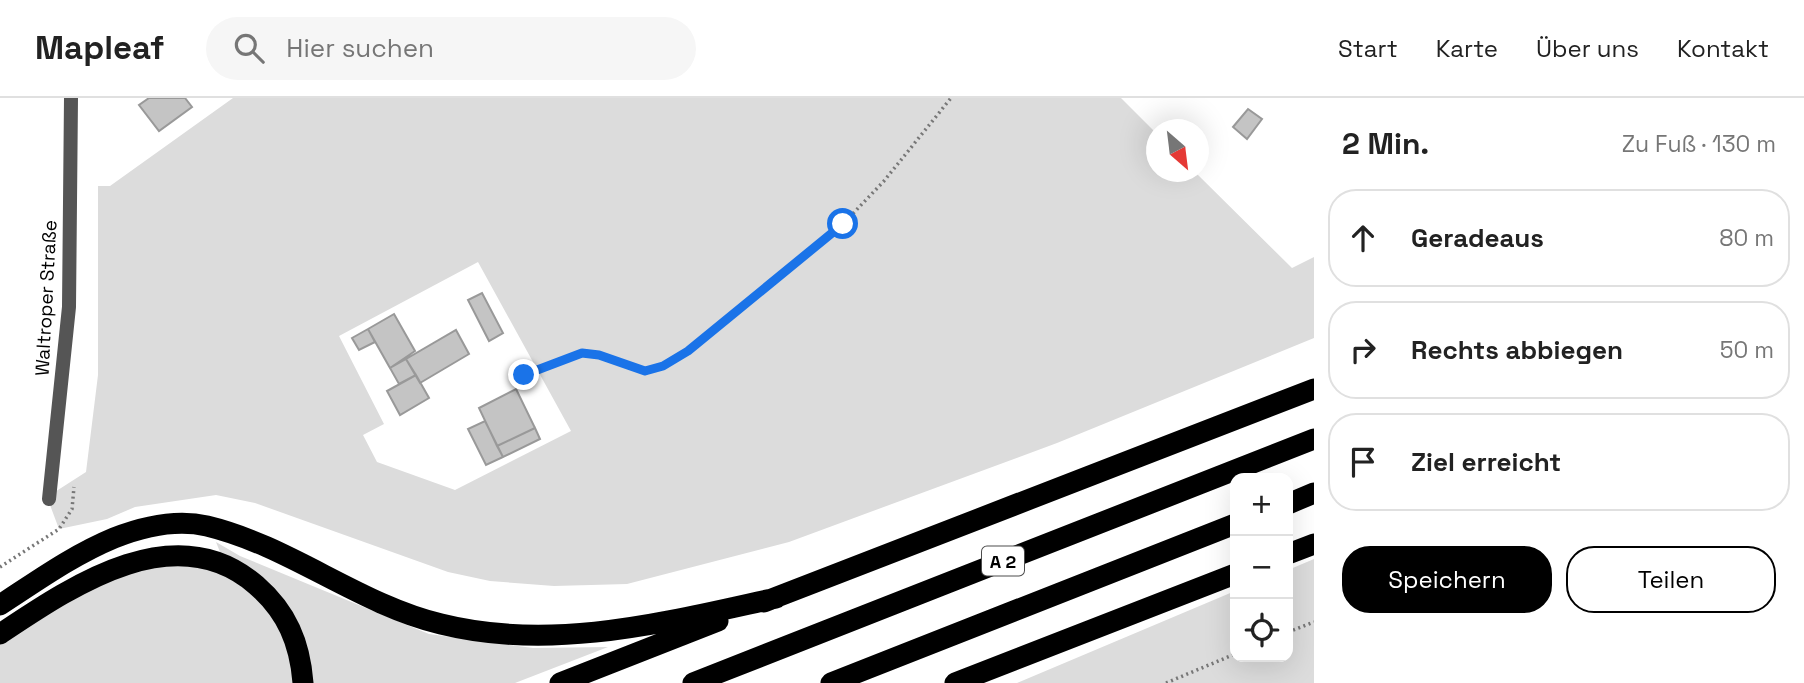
<!DOCTYPE html>
<html lang="de">
<meta charset="utf-8">
<style>
:root{--surface:#fff;--page:#f6f6f6;--text:#222;--muted:#767676;--line:#e0e0e0;--accent:#000}
body{margin:0;font-family:"Space Grotesk",sans-serif;background:var(--page);color:var(--text)}
.controls{position:absolute;right:21px;bottom:21px;display:grid;overflow:hidden;border-radius:14px;box-shadow:0 7px 28px #0002}
.controls button{width:63px;height:63px;display:grid;place-items:center;padding:0;border:0;border-bottom:2px solid var(--line);background:var(--surface);color:var(--text);font:35px sans-serif}
.compass{position:absolute;left:1146px;top:21px;width:63px;height:63px;border-radius:50%;background:var(--surface);box-shadow:0 7px 28px #0002;rotate:152deg}
.stop{position:absolute;width:21px;height:21px;margin:-16px;border:5px solid #1a73e8;border-radius:50%;background:#fff}
.stop.end{background:#1a73e8;border-color:#fff;box-shadow:0 2px 7px #0008}
.list{margin:0;padding:0;list-style:none}
h2{display:flex;justify-content:space-between;align-items:center;height:91px;margin:0;padding:0 28px;font-size:30px}
h2 small{font-size:23px;font-weight:400;color:var(--muted)}
.list li{display:grid;grid-template-columns:46px 1fr auto;gap:21px;align-items:center;box-sizing:border-box;height:98px;margin:0 14px 14px;padding:0 14px;border:2px solid var(--line);border-radius:28px}
.list b{display:block;font-size:26px;white-space:nowrap}
.list em{font-size:23px;font-style:normal;color:var(--muted)}
.actions{display:flex;gap:14px;padding:21px 28px}
.actions a{flex:1;padding:16px 0;border:2px solid var(--accent);border-radius:28px;text-align:center;font-size:24px;color:var(--accent)}
.actions .main{background:var(--accent);color:#fff}
.icon{flex:none;width:38px;height:38px;fill:none;stroke:currentColor;stroke-width:2;stroke-linecap:round;stroke-linejoin:round}
.map{position:relative;flex:none;width:1314px;height:585px;overflow:hidden}
header{display:flex;align-items:center;gap:42px;box-sizing:border-box;height:98px;padding:0 35px;background:var(--surface);border-bottom:2px solid var(--line)}
header strong{font-size:33px}
nav{display:flex;gap:38px;margin-inline-start:auto;font-size:24px}
.search{width:490px;height:63px;background:var(--page);display:flex;align-items:center;gap:18px;box-sizing:border-box;padding:0 24px;border-radius:38px;color:var(--muted);font-size:26px}
main{display:flex}
aside{flex:1;background:var(--surface)}
.map>svg:first-child{display:block}
.green{fill:#dcdcdc;fill-rule:evenodd}
.building{fill:#c4c4c4;stroke:#999;stroke-width:2}
.lines{fill:none;stroke-linecap:round;stroke-linejoin:round}
.path{stroke:#777;stroke-width:3.5;stroke-dasharray:2 3.5;stroke-linecap:butt}
.minor{stroke:#555;stroke-width:14}
.motorway{stroke:#000;stroke-width:21}
.route{stroke:#1a73e8;stroke-width:9}
.labels{text-anchor:middle;dominant-baseline:central;stroke-width:7;stroke-linejoin:round;paint-order:stroke}
.shield{fill:#fff;stroke:#4c4c4c;stroke-width:2}
.shield-label{font-size:18px;font-weight:bold;fill:#000}
.street-label{font-size:19px;fill:#000;stroke:#fff}
</style>
<header>
<strong>Mapleaf</strong>
<div class="search"><svg class="icon" aria-label="search" viewBox="0 0 24 24"><circle cx="10" cy="10" r="6"/><path d="M15 15l6 6"/></svg>Hier suchen</div>
<nav><a>Start</a><a>Karte</a><a>Über uns</a><a>Kontakt</a></nav>
</header>
<main>
<div class="map">
<svg width="1314" height="585" viewBox="0 0 1314 585">
<rect width="100%" height="100%" fill="#fff"/>
<path class="green" d="M233,0H1121L1156,35V74H1195L1292,170L1314,159V240L1057,345L789,444L627,486L554,488L490,483L448,474L255,405L216,397L135,409L107,421L59,431L47,399L86,374L98,277V88H110ZM478,164L571,333L455,392L377,364L363,337L384,326L339,238Z
M216,444L240,458L429,536L533,550L608,549L515,585H0V537L109,472L224,464Z
M1314,461V585H1017L1235,493V559H1288V472Z"/>
<path class="building" d="M149,0H185L192,9L159,33L139,7Z
M1248,11L1262,21L1247,41L1233,29Z
M482,195L503,235L489,243L468,202Z
M394,216L415,253L390,270L368,231Z
M368,231L375,244L359,252L352,240Z
M456,232L469,256L420,285L406,261Z
M406,261L416,277L399,286L390,270Z
M416,277L429,300L400,317L387,293Z
M516,291L535,330L497,348L479,310Z
M485,323L503,359L486,367L468,331Z
M535,330L540,341L503,359L497,348Z"/>
<g class="lines">
<path class="path" d="M524,277L582,255L599,257L645,273L663,268L688,253L843,126L884,83L951,0
M0,469L59,431L72,411L74,389
M1288,534L1314,524
M1166,585L1235,556"/>
<path class="minor" d="M49,401L69,209L71,0"/>
<path class="motorway" d="M1288,406L1314,395
M1288,456L1314,446
M764,504L1314,291
M0,507C37,483 73,457 114,440C142,429 177,421 207,428C290,448 358,506 441,526C553,554 666,524 776,500
M0,536C72,488 175,417 256,487C287,514 300,545 303,585
M560,585L718,523
M693,585L1314,341
M831,585L1235,426
M955,585L1235,476"/>
</g>
<g class="lines">
<path class="route" d="M524,277L582,255L599,257L645,273L663,268L688,253L843,126"/>
</g>
<g class="labels">
<rect class="shield" x="982" y="448.5" width="42" height="29" rx="5"/>
<g class="shield-label">
<text x="1003" y="463">A 2</text>
</g>
<g class="street-label">
<text transform="translate(46 200) rotate(-87)">Waltroper Straße</text>
</g>
</g>
</svg>
<div class="controls">
<button>+</button>
<button>−</button>
<button><svg class="icon" aria-label="locate" viewBox="0 0 24 24"><circle cx="12" cy="12" r="6"/><path d="M12 2v4M12 18v4M2 12h4M18 12h4"/></svg></button>
</div>
<svg class="compass" viewBox="-18 -18 36 36"><path d="M0-13l5 13h-10z" fill="#e53935"/><path d="M0 13l5-13h-10z" fill="#767676"/></svg>
<div class="stop" style="left:843px;top:126px"></div>
<div class="stop end" style="left:524px;top:277px"></div>
</div>
<aside>
<h2>2 Min.<small>Zu Fuß · 130 m</small></h2>
<ul class="list">
<li><svg class="icon" aria-label="ahead" viewBox="0 0 24 24"><path d="M12 20V5M6 11l6-6 6 6"/></svg><div><b>Geradeaus</b></div><em>80 m</em></li>
<li><svg class="icon" aria-label="right" viewBox="0 0 24 24"><path d="M7 20v-9h11M14 6l5 5-5 5"/></svg><div><b>Rechts abbiegen</b></div><em>50 m</em></li>
<li><svg class="icon" aria-label="arrive" viewBox="0 0 24 24"><path d="M6 21V4h12l-3 4 3 4H6"/></svg><div><b>Ziel erreicht</b></div></li>
</ul>
<div class="actions"><a class="main">Speichern</a><a>Teilen</a></div>
</aside>
</main>
